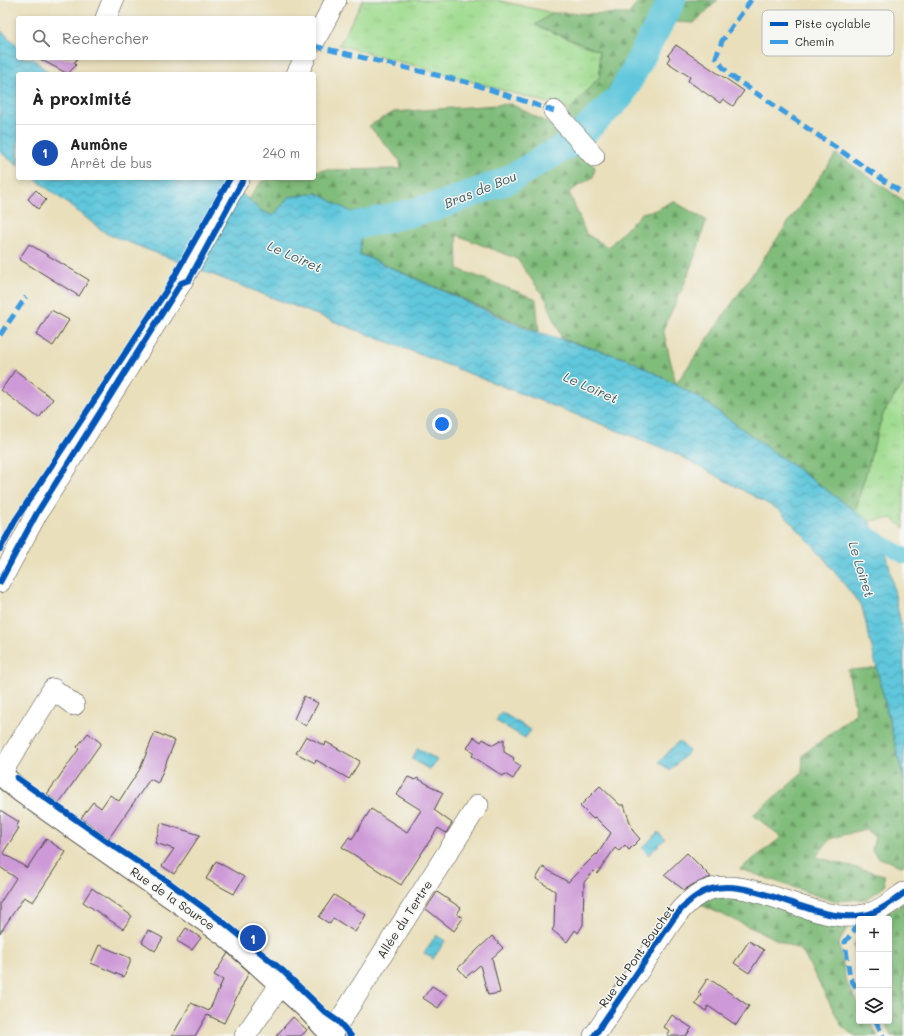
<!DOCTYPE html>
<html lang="fr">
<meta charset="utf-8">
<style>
:root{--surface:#fff;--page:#f2f2f2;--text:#222;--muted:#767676;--line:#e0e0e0;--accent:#1a73e8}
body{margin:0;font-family:Mali,sans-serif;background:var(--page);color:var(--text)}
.controls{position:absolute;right:12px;bottom:12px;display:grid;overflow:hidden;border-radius:4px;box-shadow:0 2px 6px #0003}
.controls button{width:36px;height:36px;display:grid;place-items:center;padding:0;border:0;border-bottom:1px solid var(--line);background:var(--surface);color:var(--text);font:20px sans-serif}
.you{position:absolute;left:442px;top:424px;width:14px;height:14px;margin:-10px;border:3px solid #fff;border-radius:50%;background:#1a73e8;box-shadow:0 0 0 6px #1a73e833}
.badge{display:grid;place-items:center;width:26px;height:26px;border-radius:50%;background:var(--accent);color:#fff;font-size:13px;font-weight:700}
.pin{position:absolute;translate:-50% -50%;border:2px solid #fff;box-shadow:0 1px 4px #0006}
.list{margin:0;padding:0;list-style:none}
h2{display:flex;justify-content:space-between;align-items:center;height:52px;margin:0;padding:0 16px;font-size:17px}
h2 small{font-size:13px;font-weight:400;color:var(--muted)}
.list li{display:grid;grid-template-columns:26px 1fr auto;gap:12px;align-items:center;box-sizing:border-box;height:56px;padding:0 16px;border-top:1px solid var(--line)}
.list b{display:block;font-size:15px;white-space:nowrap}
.list p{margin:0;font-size:13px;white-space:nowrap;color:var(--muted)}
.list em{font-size:13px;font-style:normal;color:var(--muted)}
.icon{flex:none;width:22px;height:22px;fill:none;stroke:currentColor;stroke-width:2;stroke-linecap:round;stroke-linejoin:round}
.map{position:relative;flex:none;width:904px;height:1036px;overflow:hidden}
.search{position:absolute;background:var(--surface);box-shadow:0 2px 6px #0003;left:16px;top:16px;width:300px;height:44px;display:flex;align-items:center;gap:10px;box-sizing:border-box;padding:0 14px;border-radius:4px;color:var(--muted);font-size:15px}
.panel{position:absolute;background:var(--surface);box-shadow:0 2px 6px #0003;left:16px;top:72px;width:300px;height:108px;border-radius:4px}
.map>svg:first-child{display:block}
.grass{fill:url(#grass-tufts);stroke:#66845e}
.forest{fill:url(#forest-firs);stroke:#567452}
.water{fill:url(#water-waves);stroke:#467984}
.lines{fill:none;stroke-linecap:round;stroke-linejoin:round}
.canal{stroke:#60c7dc;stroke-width:16}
.river{stroke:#60c7dc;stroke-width:28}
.building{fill:#cd99d7}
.minor-casing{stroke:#484641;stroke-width:22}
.major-casing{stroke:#484641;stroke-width:24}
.minor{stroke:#fff;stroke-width:21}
.major{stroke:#fff;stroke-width:22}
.quiet{stroke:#3d9ce1;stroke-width:5;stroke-dasharray:10 5;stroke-linecap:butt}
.cycleway-casing{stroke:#f6f6f2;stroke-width:8}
.cycleway{stroke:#0057b8;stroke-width:6}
.labels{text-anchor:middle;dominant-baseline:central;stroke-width:3;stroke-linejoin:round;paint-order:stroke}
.street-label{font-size:12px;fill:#2b2b2b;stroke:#f6f6f2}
.water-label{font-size:13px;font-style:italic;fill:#3b5a60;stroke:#f6f6f2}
.key{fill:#f6f6f2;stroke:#b9b9b6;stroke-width:1}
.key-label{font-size:11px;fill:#2b2b2b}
</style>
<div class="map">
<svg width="904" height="1036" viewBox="0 0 904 1036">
<defs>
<pattern id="grass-tufts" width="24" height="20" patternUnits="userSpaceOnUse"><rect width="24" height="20" fill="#a0dc90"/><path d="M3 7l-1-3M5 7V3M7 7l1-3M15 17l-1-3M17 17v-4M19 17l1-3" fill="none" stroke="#8abd7c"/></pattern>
<pattern id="forest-firs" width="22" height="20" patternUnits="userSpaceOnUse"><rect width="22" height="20" fill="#80bc7a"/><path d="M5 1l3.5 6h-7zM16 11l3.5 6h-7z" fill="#699964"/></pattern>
<pattern id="water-waves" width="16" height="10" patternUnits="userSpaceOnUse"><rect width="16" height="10" fill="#60c7dc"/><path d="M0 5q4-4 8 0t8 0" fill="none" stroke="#4fa2b3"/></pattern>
</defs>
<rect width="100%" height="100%" fill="#f6f6f2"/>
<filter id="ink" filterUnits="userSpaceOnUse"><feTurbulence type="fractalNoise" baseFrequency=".025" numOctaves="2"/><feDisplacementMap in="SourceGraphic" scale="8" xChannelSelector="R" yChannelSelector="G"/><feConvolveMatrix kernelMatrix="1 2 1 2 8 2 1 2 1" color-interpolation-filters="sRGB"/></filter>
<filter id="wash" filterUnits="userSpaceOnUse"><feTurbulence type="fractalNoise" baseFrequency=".012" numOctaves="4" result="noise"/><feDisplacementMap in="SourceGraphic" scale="16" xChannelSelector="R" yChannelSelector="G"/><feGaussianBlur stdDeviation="0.9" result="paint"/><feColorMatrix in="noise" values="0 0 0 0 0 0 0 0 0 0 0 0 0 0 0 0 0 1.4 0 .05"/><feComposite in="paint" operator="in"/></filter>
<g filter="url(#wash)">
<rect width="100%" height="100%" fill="#e9dfbb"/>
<path class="grass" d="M363,0H496L553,13L535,25L599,51L600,76L571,109L339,45Z
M904,382V528L892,518L869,521L855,511L883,414Z"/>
<path class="forest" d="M639,0H662L604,96L584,118L486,180L386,207L351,212L317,193L289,197L273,216L260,210L248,199L262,181L279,178H314V171L322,170L401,169L400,161L369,126L394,112L511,104L555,127L600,76L599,51L535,25L553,13L629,14Z
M685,0H718L694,23L671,22Z
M580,153L595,167L593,177L569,192L586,234L608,247L642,213L656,210L673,201L706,220L698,248L682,290L663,329L676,384L836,154L904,201V382L883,414L855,511L698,397L630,360L562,339L547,301L517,259L457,235L458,269L536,299L539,332L360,254L361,234L447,214Z
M877,668L904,781V865L901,866L877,857L872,850L875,837L865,829L830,839L816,857L884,875L885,886L867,899L833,901L740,869L782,837L753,815L802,774L803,755L856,713L848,670Z
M715,895L754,899L847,928L839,943L846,982L859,1004V1021H869L878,1036H854L842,1026L802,951L699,904Z
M904,903V1036H891L885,1021H889V919H876Z
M859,938V977L857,974L854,944Z"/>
<path class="water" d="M0,30L18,46V58H32L50,74H18V166L0,152Z
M34,178H224L260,210L273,216L289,197L317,193L351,212L361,234L360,254L528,329L630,360L698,397L869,521L888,560L904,640V781L862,607L815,547L779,510L673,452L107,234Z
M501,712L531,730L525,738L496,721Z
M679,741L689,751L670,771L659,762Z
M418,748L437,760L430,770L412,759Z
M658,832L665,839L649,855L642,848Z
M436,935L445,941L433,959L424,953Z"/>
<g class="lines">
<path class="canal" d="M859,534L869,535L904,556"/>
<path class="river" d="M320,232L341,229L436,207L506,181L573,142L620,97L672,0"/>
</g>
<g id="blocks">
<path class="building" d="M676,45L744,91L733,106L723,99L720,103L688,81L690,77L667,62L670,57L668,55Z
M38,58H78L74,63L76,65L68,74Z
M36,190L46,200L38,209L28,199Z
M29,244L89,280L79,296L19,259Z
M51,310L69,320L53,346L36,335Z
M15,370L53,399L39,418L1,390Z
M304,696L318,703L306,726L294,719Z
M155,732L175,741L158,783L150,779L109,838L81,818L93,802L101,808L110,795L119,801L140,769Z
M88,733L101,743L59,803L47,794L79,749L77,747Z
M306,736L325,746L326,742L360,761L349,779L316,760L315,763L296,753Z
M474,737L481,742L483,739L493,745L504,739V752L514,758L513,761L521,766L513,779L505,774L503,776L472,756L474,752L467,748Z
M408,777L415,780L417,778L443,793L434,810L452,823L446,833L438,828L401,885L342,847L349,837L352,839L371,809L407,832L421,810L397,795Z
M600,786L620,805H624L633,831L640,839L629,850L625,845L619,851L615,848L597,874L594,871L584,882L583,925L578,933L575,930L567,942L552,930L554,927L555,891L536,879L543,867L568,882L596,854L597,855L611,833L595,817L593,819L580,806Z
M0,810L19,822L16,827L19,828L3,853L27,868L46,839L66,852L33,902L24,897L0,933V903L16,878L0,867Z
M161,823L200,835L174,874L162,866L174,849L155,843Z
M687,853L711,877L694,884L684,890L664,875Z
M216,861L244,877L234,894L206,879Z
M92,888L132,916L123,929L83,902Z
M437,892L461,908L457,914L463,918L454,931L426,909Z
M334,895L366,915L355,932L333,918L330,924L319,917Z
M186,928L201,938L192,950L177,941Z
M148,930L163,938L155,951L142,942Z
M492,936L503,948L492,958L500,993L488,995L480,965L466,977L458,968Z
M749,941L764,950L749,973L734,963Z
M99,945L130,958V963L124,977L91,963Z
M228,953L249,972L224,1023L207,1015L195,1036H172L191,1003L209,1011L223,980L214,975Z
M708,978L749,1006L736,1025L708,1006L706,1011L695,1004L701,995L698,993Z
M432,986L447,995L438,1008L423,998Z
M672,1015L692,1028L686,1036H667L670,1031L664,1027Z
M293,1017L307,1030L301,1036H276Z"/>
</g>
</g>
<g filter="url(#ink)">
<use href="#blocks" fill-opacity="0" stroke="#484641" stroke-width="1"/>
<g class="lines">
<defs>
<path id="minor" d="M106,18L113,0
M314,42L336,0
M297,74L305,58
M554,111L594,156
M0,582L37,513L181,283L239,178
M0,775L53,689L74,705
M326,1028L339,1022L478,805
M245,1036L281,984
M594,1036C613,1008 633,979 652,951C665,932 678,907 698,895C742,866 811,926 864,915C878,913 893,901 904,893"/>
<path id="major" d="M0,774L22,792L227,936L308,1009L333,1036"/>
</defs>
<use href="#minor" class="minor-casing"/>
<use href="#major" class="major-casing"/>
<use href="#minor" class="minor"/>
<use href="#major" class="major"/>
<path class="quiet" d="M751,0L722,41L716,57L722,66L731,76L904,194
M314,46L470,83L554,111
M0,335L26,297
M859,924L845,942L850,978L859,992
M876,1021L883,1036"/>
<defs>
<path id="cycleway" d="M0,549L15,521L166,291L230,178
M0,582L37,513L181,283L189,280L244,178
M17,778L115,847L167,881L222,921L282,970L326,1013L339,1022L351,1036
M594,1036C613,1008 633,979 652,951C665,932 678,907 698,895C742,866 811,926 864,915C878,913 893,901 904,893"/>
</defs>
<use href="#cycleway" class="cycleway-casing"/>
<use href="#cycleway" class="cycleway"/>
</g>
</g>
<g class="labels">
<g class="street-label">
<text transform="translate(173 898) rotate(35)">Rue de la Source</text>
<text transform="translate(404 919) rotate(-57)">Allée du Tertre</text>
<text transform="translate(636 956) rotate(-55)">Rue du Pont Bouchet</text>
</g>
<g class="water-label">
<text transform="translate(480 189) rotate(-22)">Bras de Bou</text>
<text transform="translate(295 256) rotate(24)">Le Loiret</text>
<text transform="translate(591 387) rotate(24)">Le Loiret</text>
<text transform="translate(862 569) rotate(73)">Le Loiret</text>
</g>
</g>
<rect x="762" y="10" width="132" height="46" rx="6" class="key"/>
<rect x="770" y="22" width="18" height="4" fill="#0057b8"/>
<rect x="770" y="40" width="18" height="4" fill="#3d9ce1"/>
<g class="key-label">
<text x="795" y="28">Piste cyclable</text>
<text x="795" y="46">Chemin</text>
</g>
</svg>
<div class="controls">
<button>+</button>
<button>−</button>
<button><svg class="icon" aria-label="layers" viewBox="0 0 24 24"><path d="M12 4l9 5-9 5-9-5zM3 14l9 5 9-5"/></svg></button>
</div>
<div class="you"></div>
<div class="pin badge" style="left:253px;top:938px;background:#1a4fb4">1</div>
<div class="search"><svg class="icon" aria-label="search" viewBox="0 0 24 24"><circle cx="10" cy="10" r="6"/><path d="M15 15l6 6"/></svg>Rechercher</div>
<section class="panel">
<h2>À proximité<small></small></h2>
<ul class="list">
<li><span class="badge" style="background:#1a4fb4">1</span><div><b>Aumône</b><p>Arrêt de bus</p></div><em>240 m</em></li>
</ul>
</section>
</div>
